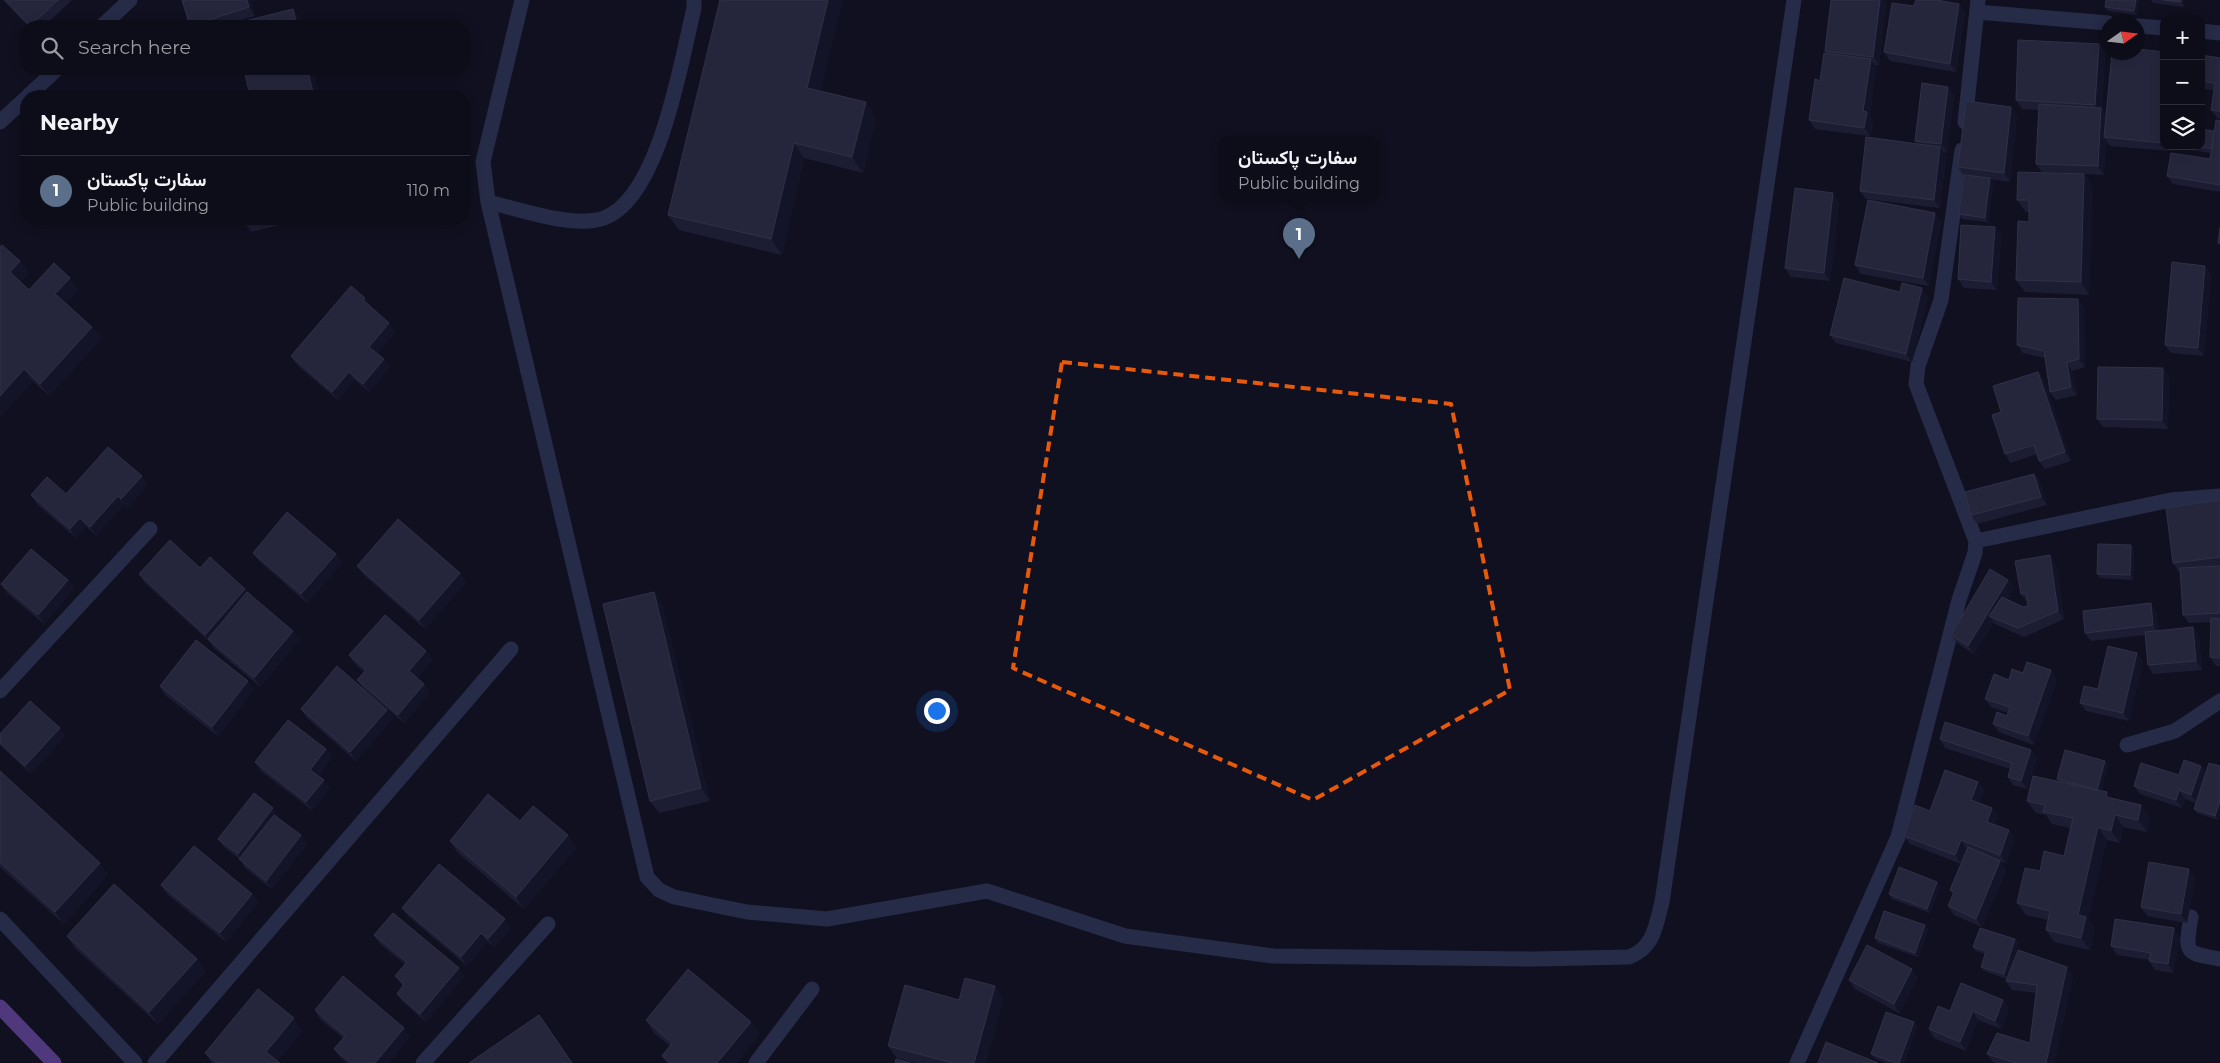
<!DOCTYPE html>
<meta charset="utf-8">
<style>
:root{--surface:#0c0d18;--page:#1a1b25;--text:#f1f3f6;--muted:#9a9ca2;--line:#2c2d37;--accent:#1edcc0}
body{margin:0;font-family:Montserrat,Vazirmatn,sans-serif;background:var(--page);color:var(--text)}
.controls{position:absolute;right:15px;top:15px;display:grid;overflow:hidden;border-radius:10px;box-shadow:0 2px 12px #0003}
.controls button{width:45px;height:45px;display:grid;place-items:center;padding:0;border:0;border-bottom:1px solid var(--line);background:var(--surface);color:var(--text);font:25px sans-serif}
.compass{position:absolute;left:2100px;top:15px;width:45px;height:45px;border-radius:50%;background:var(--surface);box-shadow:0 2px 12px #0003;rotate:76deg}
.you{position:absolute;left:936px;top:710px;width:18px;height:18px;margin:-12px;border:4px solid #fff;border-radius:50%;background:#1a73e8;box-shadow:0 0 0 8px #1a73e833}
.badge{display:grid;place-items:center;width:32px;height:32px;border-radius:50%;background:var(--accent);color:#fff;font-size:16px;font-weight:700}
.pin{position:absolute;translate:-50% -41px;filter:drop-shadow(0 1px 2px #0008)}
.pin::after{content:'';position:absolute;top:26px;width:18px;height:15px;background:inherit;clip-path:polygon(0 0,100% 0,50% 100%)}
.popup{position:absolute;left:1219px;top:136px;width:160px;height:65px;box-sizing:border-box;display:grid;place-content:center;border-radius:10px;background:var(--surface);filter:drop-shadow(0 1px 4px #0005);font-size:16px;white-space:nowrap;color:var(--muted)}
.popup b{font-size:19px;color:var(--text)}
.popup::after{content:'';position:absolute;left:50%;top:100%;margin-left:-10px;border:10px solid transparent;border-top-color:var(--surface)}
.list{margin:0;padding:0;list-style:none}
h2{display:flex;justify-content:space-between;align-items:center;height:65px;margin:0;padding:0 20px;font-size:21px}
h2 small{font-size:16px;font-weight:400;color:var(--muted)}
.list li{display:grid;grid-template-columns:32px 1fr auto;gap:15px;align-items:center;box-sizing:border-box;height:70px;padding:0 20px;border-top:1px solid var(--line)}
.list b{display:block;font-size:19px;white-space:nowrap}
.list p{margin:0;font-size:16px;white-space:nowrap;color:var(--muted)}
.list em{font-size:16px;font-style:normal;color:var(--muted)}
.icon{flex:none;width:28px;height:28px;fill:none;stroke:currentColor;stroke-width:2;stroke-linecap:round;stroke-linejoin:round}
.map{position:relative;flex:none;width:2220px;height:1063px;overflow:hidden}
.search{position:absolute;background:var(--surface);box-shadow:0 2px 12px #0003;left:20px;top:20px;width:450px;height:55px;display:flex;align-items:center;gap:12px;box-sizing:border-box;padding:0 18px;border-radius:20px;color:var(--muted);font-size:19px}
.panel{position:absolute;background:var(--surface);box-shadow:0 2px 12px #0003;left:20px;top:90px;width:450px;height:135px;border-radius:20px}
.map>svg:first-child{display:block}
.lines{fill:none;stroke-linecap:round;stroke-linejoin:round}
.minor{stroke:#414d79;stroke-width:15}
.major{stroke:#9b6beb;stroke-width:15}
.wall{fill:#2c2d4b}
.shaded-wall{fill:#191a32}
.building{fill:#3e405e;stroke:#565876}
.marked{fill:none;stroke:#e8590c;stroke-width:4;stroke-dasharray:10 6;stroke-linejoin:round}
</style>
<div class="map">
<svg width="2220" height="1063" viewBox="0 0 2220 1063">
<rect width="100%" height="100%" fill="#101120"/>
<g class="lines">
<path class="minor" d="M522,0L483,162L488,202C519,209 574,229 604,218C660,197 681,61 694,8V0
M1977,12L2108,23
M102,26L130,0
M2138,26L2164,28
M2201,31L2220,33
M28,96L57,69
M0,122L26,98
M1965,122L1978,0
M488,202L647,877L659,890L674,897L747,912L827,919L987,891L1125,936L1273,956L1534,959L1629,957C1654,948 1656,925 1662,902L1794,0
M1976,541L2171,500L2220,496
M0,691L150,529
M2127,745L2175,731L2220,701
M2191,917C2185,953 2184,953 2220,959
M0,919L135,1063
M155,1063L511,649
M423,1063L548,924
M756,1063L812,989
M1797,1063L1898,837L1959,600L1975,553L1976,541L1916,384L1918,366L1941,300L1962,150"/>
<path class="major" d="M0,1007L54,1063"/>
</g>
<path class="wall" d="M3,0H72L44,26H28Z
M182,0H250L255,16L221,26H190Z
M1880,0H1884L1886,3L1879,65H1875L1876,67L1870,116L1873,120L1870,136L1815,129L1809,120L1820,81L1826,53L1825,51Z
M2139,0L2137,15L2108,11L2105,7Z
M2151,0H2184V7L2153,3Z
M1959,4L1965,12L1956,72L1890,61L1884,52L1914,6Z
M2099,44L2105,52L2102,108L2106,114L2164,52V146H2171L2170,151L2110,146L2106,140L2104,175L2042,172L2036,164L2039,110L2022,109L2016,100Z
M2201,55L2220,58V119L2217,118L2211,110L2214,90L2201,89Z
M821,91L876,118L863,173L804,158L782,255L679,230L668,215Z
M1954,95L1947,153L1944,152L1946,156L1940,208L1866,199L1860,191L1917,144L1915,141Z
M2017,116L2010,182L1991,179L1993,182L1988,222L1962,219L1959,214L1963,175L1958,167Z
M2220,121V192L2173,184L2167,176L2210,159L2211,153L2185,149L2184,146H2201L2214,131Z
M2084,174L2092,186L2089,295L2025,292L2016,280L2029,222V212H2026L2017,200Z
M1839,202L1830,281L1791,277L1785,268Z
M244,219H295V221L251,232L245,223Z
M1941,221L1929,286L1861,274L1855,265Z
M1995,227L2001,236L1997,290L1964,288L1958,279Z
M0,247L20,261L29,273L20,282L29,290H78L66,303L92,327L101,339L49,396L33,381L0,417Z
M2211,274L2204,356L2171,353L2165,345Z
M1900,292L1928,297L1912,362L1836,343L1830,335Z
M365,298L371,307L395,332L377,354L384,359L389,368L369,392L355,380L338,400L297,365L291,356Z
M2078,299L2084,308L2085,367L2072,371L2077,395L2056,400L2050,392L2045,358L2023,353L2017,345Z
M2163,368L2169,377L2168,429L2103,427L2097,419Z
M2038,372L2044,380L2071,461L2045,469L2039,461L2037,454L2010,463L2005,454L2001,412Z
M2034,474L2040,482L2047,505L1977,524L1971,515Z
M148,485L127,508L124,504L96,536L86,526L76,538L37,504L31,495L66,494Z
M2220,500V666H2216L2210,657L2211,622L2189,623L2183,615L2180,571L2179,572L2173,563Z
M2131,545L2134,550L2133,580L2100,578L2097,574Z
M253,553L336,554L342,563L307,603L259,561Z
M2056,564L2064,619L2024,637L1995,624L1994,622L1974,654L1957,643L1951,635L2008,580L2014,588L2007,599L2023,607L2028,606L2027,602L2021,594Z
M357,566L460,573L466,582L425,629L363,574Z
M200,568L245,589L248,592L299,640L260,687L214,648L210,642L145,583L139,574Z
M68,580L74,588L44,624L7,593L1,584Z
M654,592L662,604L710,801L659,813L650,801Z
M2156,611L2159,630L2199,636L2202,670L2153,674L2148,665L2145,635L2091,641L2085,633Z
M426,651L432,660L417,678L424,684L430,692L404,723L363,688L357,680L364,672L355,664L349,655Z
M2143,662L2129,721L2086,711L2080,703L2098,689Z
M2023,673L2057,679L2034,745L1999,732L1993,724L2007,716L2008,713L1991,707L1985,699L2009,680Z
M160,686L254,690L218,736L165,695Z
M301,709L387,710L393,718L356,761L307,718Z
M0,734L65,736L31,774L2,747L0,745Z
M1940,739L2037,758L2027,789L2013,785L2008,777L2010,769L1945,748Z
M326,749L332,757L318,776L330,788L312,810L261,771L255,762Z
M2105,761L2108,766L2101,791L2111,798L2141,805L2150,817L2147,832L2123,827L2120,843L2107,840L2088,919L2095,929L2090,950L2054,942L2046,930L2048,920L2026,915L2017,903L2040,871L2064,856L2070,828L2052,824L2046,815L2036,813L2027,801L2059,781L2057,779Z
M2220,766V814L2218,820L2197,813L2194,809L2196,803L2185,799L2182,808L2140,794L2134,786L2206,773Z
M0,771L108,875L64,924L0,867Z
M1978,782L1984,790L1979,803L1992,808L1998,816L1995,825L2015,839L2006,863L1994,859L2000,861L2006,870L1982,927L1954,915L1948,906L1953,894L1950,890L1961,864L1910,844L1904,836L1930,811Z
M279,817L278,818L307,844L272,889L245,868L240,859L224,847L218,839Z
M520,821L577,847L524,909L458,853L450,841Z
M2195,878L2187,923L2147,916L2141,907Z
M1937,882L1940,887L1930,913L1892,899L1889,894Z
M161,885L252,894L258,902L226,942L167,894Z
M402,908L511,928L494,947L487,941L467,966L408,916Z
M1925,925L1928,930L1918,957L1878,943L1875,938Z
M374,935L459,968L464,976L426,1022L403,1002L397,994L403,986L395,976L405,964L380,944Z
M67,936L197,959L205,972L158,1024L75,948Z
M2180,937L2173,973L2155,970L2149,961L2150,960L2117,955L2111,946Z
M2015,939L2018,943L2007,979L1984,971L1981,967L1985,954L1976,951L1973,947Z
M1912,969L1918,978L1899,1013L1855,989L1849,980Z
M2073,976L2054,1063H1996L1993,1062L1987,1054L2030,1043L2036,993L2012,990L2006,981Z
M1003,998L986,1063H916L897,1058L888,1046L959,1000Z
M2003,1000L2009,1009L2001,1029L1978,1020L1966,1051L1934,1038L1929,1029L1950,1011Z
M315,1010L410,1037L388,1063H347L340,1057L334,1049L343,1038L320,1019Z
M646,1020L760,1034L736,1063H667L662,1056L670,1046L654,1033Z
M1914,1022L1917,1026L1904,1063H1887L1874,1058L1871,1054Z
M302,1031L277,1061L280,1063H212L205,1053Z"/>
<path class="shaded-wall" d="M247,0H250L255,16L249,7Z
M828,0H843L818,103L807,88Z
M1880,0H1884L1886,3L1879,65L1873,57Z
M2136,0H2139L2137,15L2134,11Z
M2181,0H2184V7L2181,2Z
M1959,4L1965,12L1956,72L1950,64Z
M293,9L302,21L303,26H297Z
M2099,44L2105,52L2102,108L2107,116L2104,137L2106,140L2104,175L2098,166L2101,113L2095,105Z
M1871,59L1876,67L1870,116L1873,120L1870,136L1864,128L1863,111Z
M307,69H313L320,96H314Z
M1948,87L1954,95L1947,153L1941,144Z
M866,102L876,118L863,173L852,157Z
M2011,107L2017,116L2010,182L2004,173Z
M794,143L804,158L782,255L771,239Z
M2166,146H2171L2170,151Z
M1940,147L1946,156L1940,208L1934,200Z
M2084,174L2092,186L2089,295L2081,282Z
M1990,178L1993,182L1988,222L1985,218Z
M1833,193L1839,202L1830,281L1824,273Z
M1935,213L1941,221L1929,286L1923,278Z
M1995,227L2001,236L1997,290L1991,282Z
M20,261L29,273L18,284L10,272Z
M2205,266L2211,274L2204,356L2198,348Z
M70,278L78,290L64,306L55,294Z
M1922,288L1928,297L1912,362L1906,354Z
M365,298L371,306L369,309L363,300Z
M2078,299L2084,308L2085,367L2079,359Z
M389,323L395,332L375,356L369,347Z
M92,327L101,339L49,396L40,384Z
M384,359L389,368L369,392L363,384Z
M2067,362L2072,371L2077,395L2071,387Z
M2163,368L2169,377L2168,429L2162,420Z
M24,369L33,381L0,417V396Z
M349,372L355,380L338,400L332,392Z
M2038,372L2044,380L2071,461L2065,452Z
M2034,474L2040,482L2047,505L2041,497Z
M142,476L148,485L127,508L121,499Z
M118,496L124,504L96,536L90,527Z
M80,518L86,526L76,538L70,529Z
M2131,545L2134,550L2133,580L2130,575Z
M336,554L342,563L307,603L301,594Z
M2050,555L2056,564L2064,619L2058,611Z
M460,573L466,582L425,629L419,620Z
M68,580L74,588L44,624L38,615Z
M2008,580L2014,588L1996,619L1989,616L1994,622L1974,654L1968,646Z
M245,589L251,598L208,640L205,635Z
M654,592L662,604L710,801L701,788Z
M2151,603L2156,611L2159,634L2153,625Z
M2193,627L2199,636L2202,670L2196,661Z
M293,631L299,640L260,687L254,678Z
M426,651L432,660L415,680L409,671Z
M2137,653L2143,662L2129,721L2123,713Z
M2051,670L2057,679L2034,745L2028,736Z
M248,681L254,690L218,736L212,727Z
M424,684L430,692L404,723L398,715Z
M387,710L393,718L356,761L350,752Z
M60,728L65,736L31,774L25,766Z
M326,749L332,757L316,778L310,770Z
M2031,750L2037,758L2027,789L2021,781Z
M2105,761L2108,766L2100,795L2097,790Z
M2201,766L2207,774L2197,803L2191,795Z
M324,780L330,788L312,810L306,802Z
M1978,782L1984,790L1977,808L1971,800Z
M2179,790L2185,799L2182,808L2176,800Z
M2107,792L2115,804L2106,797Z
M2220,801V814L2218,820L2215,816Z
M2141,805L2150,817L2147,832L2138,820Z
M273,808L279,817L244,862L238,854Z
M1992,808L1998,816L1993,830L1987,822Z
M2115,815L2123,827L2120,843L2111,831Z
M2098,827L2107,840L2088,919L2095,929L2090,950L2081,938L2078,915Z
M2009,830L2015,839L2006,863L2000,855Z
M301,835L307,844L272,889L266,881Z
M568,835L577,847L524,909L516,897Z
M1961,840L1967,849L1961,864L1955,855Z
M2000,861L2006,870L1982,927L1976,919Z
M100,863L108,875L64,924L55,912Z
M2189,869L2195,878L2187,923L2181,914Z
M1937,882L1940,887L1930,913L1927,909Z
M252,894L258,902L226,942L220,933Z
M505,919L511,928L494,947L488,939Z
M1925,925L1928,930L1918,957L1915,953Z
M2174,928L2180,937L2173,973L2168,964Z
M481,933L487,941L467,966L461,957Z
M2015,939L2018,943L2007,979L2004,974Z
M197,959L205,972L158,1024L149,1012Z
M2067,967L2073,976L2054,1063H2046Z
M459,968L464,976L426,1022L420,1014Z
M1912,969L1918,978L1899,1013L1894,1004Z
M995,986L1003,998L986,1063H974Z
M2003,1000L2009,1009L2001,1029L1995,1021Z
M1973,1011L1978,1020L1966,1051L1960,1042Z
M294,1018L302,1031L275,1063L266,1052Z
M751,1022L760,1034L736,1063H717Z
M1914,1022L1917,1026L1904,1063H1899Z
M404,1028L410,1037L388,1063H375Z"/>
<path class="building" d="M5,0H58L30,26Z
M182,0H247L249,7L190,26Z
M720,0H828L807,88L866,102L852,157L794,143L771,239L668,215Z
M1831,0H1880L1873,57L1825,51Z
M1916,0H1937L1959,4L1950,64L1884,52L1892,3L1914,6Z
M2106,0H2136L2134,11L2105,7Z
M2163,0H2181V2Z
M293,9L297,26H233V24Z
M2018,40L2099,44L2095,105L2016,100Z
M2138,49L2164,52V143L2104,137L2112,52H2138Z
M1824,53L1871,59L1863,111L1867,112L1864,128L1809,120L1815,79L1820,81Z
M2201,55L2220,58V111L2211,110L2215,83L2201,81Z
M244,69H307L314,96H250Z
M1922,83L1948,87L1941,144L1915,141Z
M1966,101L2011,107L2004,173L1958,167Z
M2039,104L2101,108L2098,166L2036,164Z
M2216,120L2220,121V185L2167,176L2171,153L2210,159Z
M2201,129L2214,131L2212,149L2194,146H2201Z
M1866,137L1940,147L1934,200L1860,191Z
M2018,172L2084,174L2081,282L2016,280L2018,221L2029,222V200H2017Z
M1964,175L1990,178L1985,218L1959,214Z
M1795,188L1833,193L1824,273L1785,268Z
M1868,200L1935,213L1923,278L1855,265Z
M244,219H264L245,223Z
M1961,225L1995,227L1991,282L1958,279Z
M2220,228V243H2218Z
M2,245L20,261L10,272L29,290L54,263L70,278L55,294L92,327L40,384L24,369L0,396V247Z
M2172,262L2205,266L2198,348L2165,345Z
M1844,278L1900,292L1902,283L1922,288L1906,354L1830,335Z
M351,286L365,298L363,300L389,323L369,347L384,359L363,384L349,372L332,392L291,356Z
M2018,298L2078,299L2079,359L2067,362L2071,387L2050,392L2044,351L2017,345Z
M2098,367L2163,368L2162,420L2097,419Z
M2038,372L2065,452L2039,461L2034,445L2005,454L1992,415L2001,412L1993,386Z
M108,447L142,476L121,499L118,496L90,527L80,518L70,529L31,495L47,477L66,494Z
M2034,474L2041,497L1971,515L1965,492Z
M2220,500V557L2173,563L2166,508Z
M287,512L336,554L301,594L253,553Z
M398,519L460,573L419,620L357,566Z
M170,540L200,568L210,557L245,589L205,635L139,574Z
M2098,544L2131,545L2130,575L2097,574Z
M31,549L68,580L38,615L1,584Z
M2050,555L2058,611L2018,628L1989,616L2002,597L2023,607L2028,606L2026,593L2021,594L2015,561Z
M2220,566V613L2183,615L2180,568Z
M1990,569L2008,580L1968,646L1951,635Z
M247,592L293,631L254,678L208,639Z
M654,592L701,788L650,801L603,604Z
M2151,603L2153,625L2085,633L2083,611Z
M385,615L426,651L409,671L424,684L398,715L357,680L366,670L349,655Z
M2211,618L2220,619V658L2210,657Z
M2193,627L2196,661L2148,665L2145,632Z
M196,640L248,681L212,727L160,686Z
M2108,646L2137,653L2123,713L2080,703L2084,686L2098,689Z
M2027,662L2051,670L2028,736L1993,724L1997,712L2007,716L2010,707L1985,699L1994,674L2009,680L2012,669L2023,673Z
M337,666L387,710L350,752L301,709Z
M30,701L60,728L25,766L0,743V734Z
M288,720L326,749L310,770L324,780L306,802L255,762Z
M1945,722L2031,750L2021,781L2008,777L2012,763L1940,739Z
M2065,750L2105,761L2097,790L2057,779Z
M2184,760L2201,766L2191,795L2179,790L2176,800L2134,786L2141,763L2179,775Z
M2209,763L2220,766V801L2215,816L2194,809Z
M1945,770L1978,782L1971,800L1992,808L1987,822L2009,830L2000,855L1961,840L1955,855L1904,836L1915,805L1930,811Z
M0,771L100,863L55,912L0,862Z
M2033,776L2107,792L2106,797L2141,805L2138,820L2115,815L2111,831L2098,827L2078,915L2086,917L2081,938L2046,930L2050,911L2017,903L2025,868L2040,871L2044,851L2064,856L2073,818L2043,812L2045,805L2027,801Z
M254,793L273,808L238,854L218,839Z
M488,794L520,821L533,806L568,835L516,897L450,841Z
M274,815L301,835L266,881L239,859Z
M194,846L252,894L220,933L161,885Z
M1968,847L2000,861L1976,919L1948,906L1954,892L1950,890Z
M2149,862L2189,869L2181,914L2141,907Z
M439,864L505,919L488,939L481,933L461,957L402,908Z
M1899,867L1937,882L1927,909L1889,894Z
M114,884L197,959L149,1012L67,936Z
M1884,911L1925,925L1915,953L1875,938Z
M393,913L459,968L420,1014L397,994L404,984L395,976L407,962L374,935Z
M2115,919L2174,928L2168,964L2149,961L2151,953L2111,946Z
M1980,928L2015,939L2004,974L1981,967L1986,951L1973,947Z
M1867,945L1912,969L1894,1004L1849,980Z
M2018,950L2067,967L2046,1063H2016L1987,1054L1997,1033L2030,1043L2037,985L2006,981Z
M688,969L751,1022L717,1063H671L662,1056L672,1043L646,1020Z
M343,976L404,1028L375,1063H351L334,1049L345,1036L315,1010Z
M965,978L995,986L974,1063H953L888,1046L905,985L959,1000Z
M1961,983L2003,1000L1995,1021L1973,1011L1960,1042L1929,1029L1938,1006L1950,1011Z
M258,989L294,1018L266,1052L280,1063H217L205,1053Z
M1886,1012L1914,1022L1899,1063H1896L1871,1054Z
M539,1015L572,1063H469Z
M1826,1042L1878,1063H1818Z
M896,1059L911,1063H895Z"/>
<path d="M0 0H2220V1063H0ZM1062,362L1451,404L1510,690L1313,800L1013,668Z" fill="#101120" fill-opacity=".55" fill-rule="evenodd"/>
<path class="marked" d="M1062,362L1451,404L1510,690L1313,800L1013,668Z"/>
</svg>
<div class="controls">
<button>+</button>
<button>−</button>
<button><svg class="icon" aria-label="layers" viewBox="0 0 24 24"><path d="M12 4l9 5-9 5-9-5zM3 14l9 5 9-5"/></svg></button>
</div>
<svg class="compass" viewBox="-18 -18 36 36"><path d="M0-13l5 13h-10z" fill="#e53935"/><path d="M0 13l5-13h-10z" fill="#9a9ca2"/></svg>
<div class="you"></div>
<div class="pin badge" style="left:1299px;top:259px;background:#5c6f8a">1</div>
<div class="popup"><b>سفارت پاکستان</b>Public building</div>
<div class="search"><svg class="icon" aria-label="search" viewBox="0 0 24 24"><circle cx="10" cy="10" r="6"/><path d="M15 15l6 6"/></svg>Search here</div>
<section class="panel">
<h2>Nearby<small></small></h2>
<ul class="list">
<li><span class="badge" style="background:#5c6f8a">1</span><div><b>سفارت پاکستان</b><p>Public building</p></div><em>110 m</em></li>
</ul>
</section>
</div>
